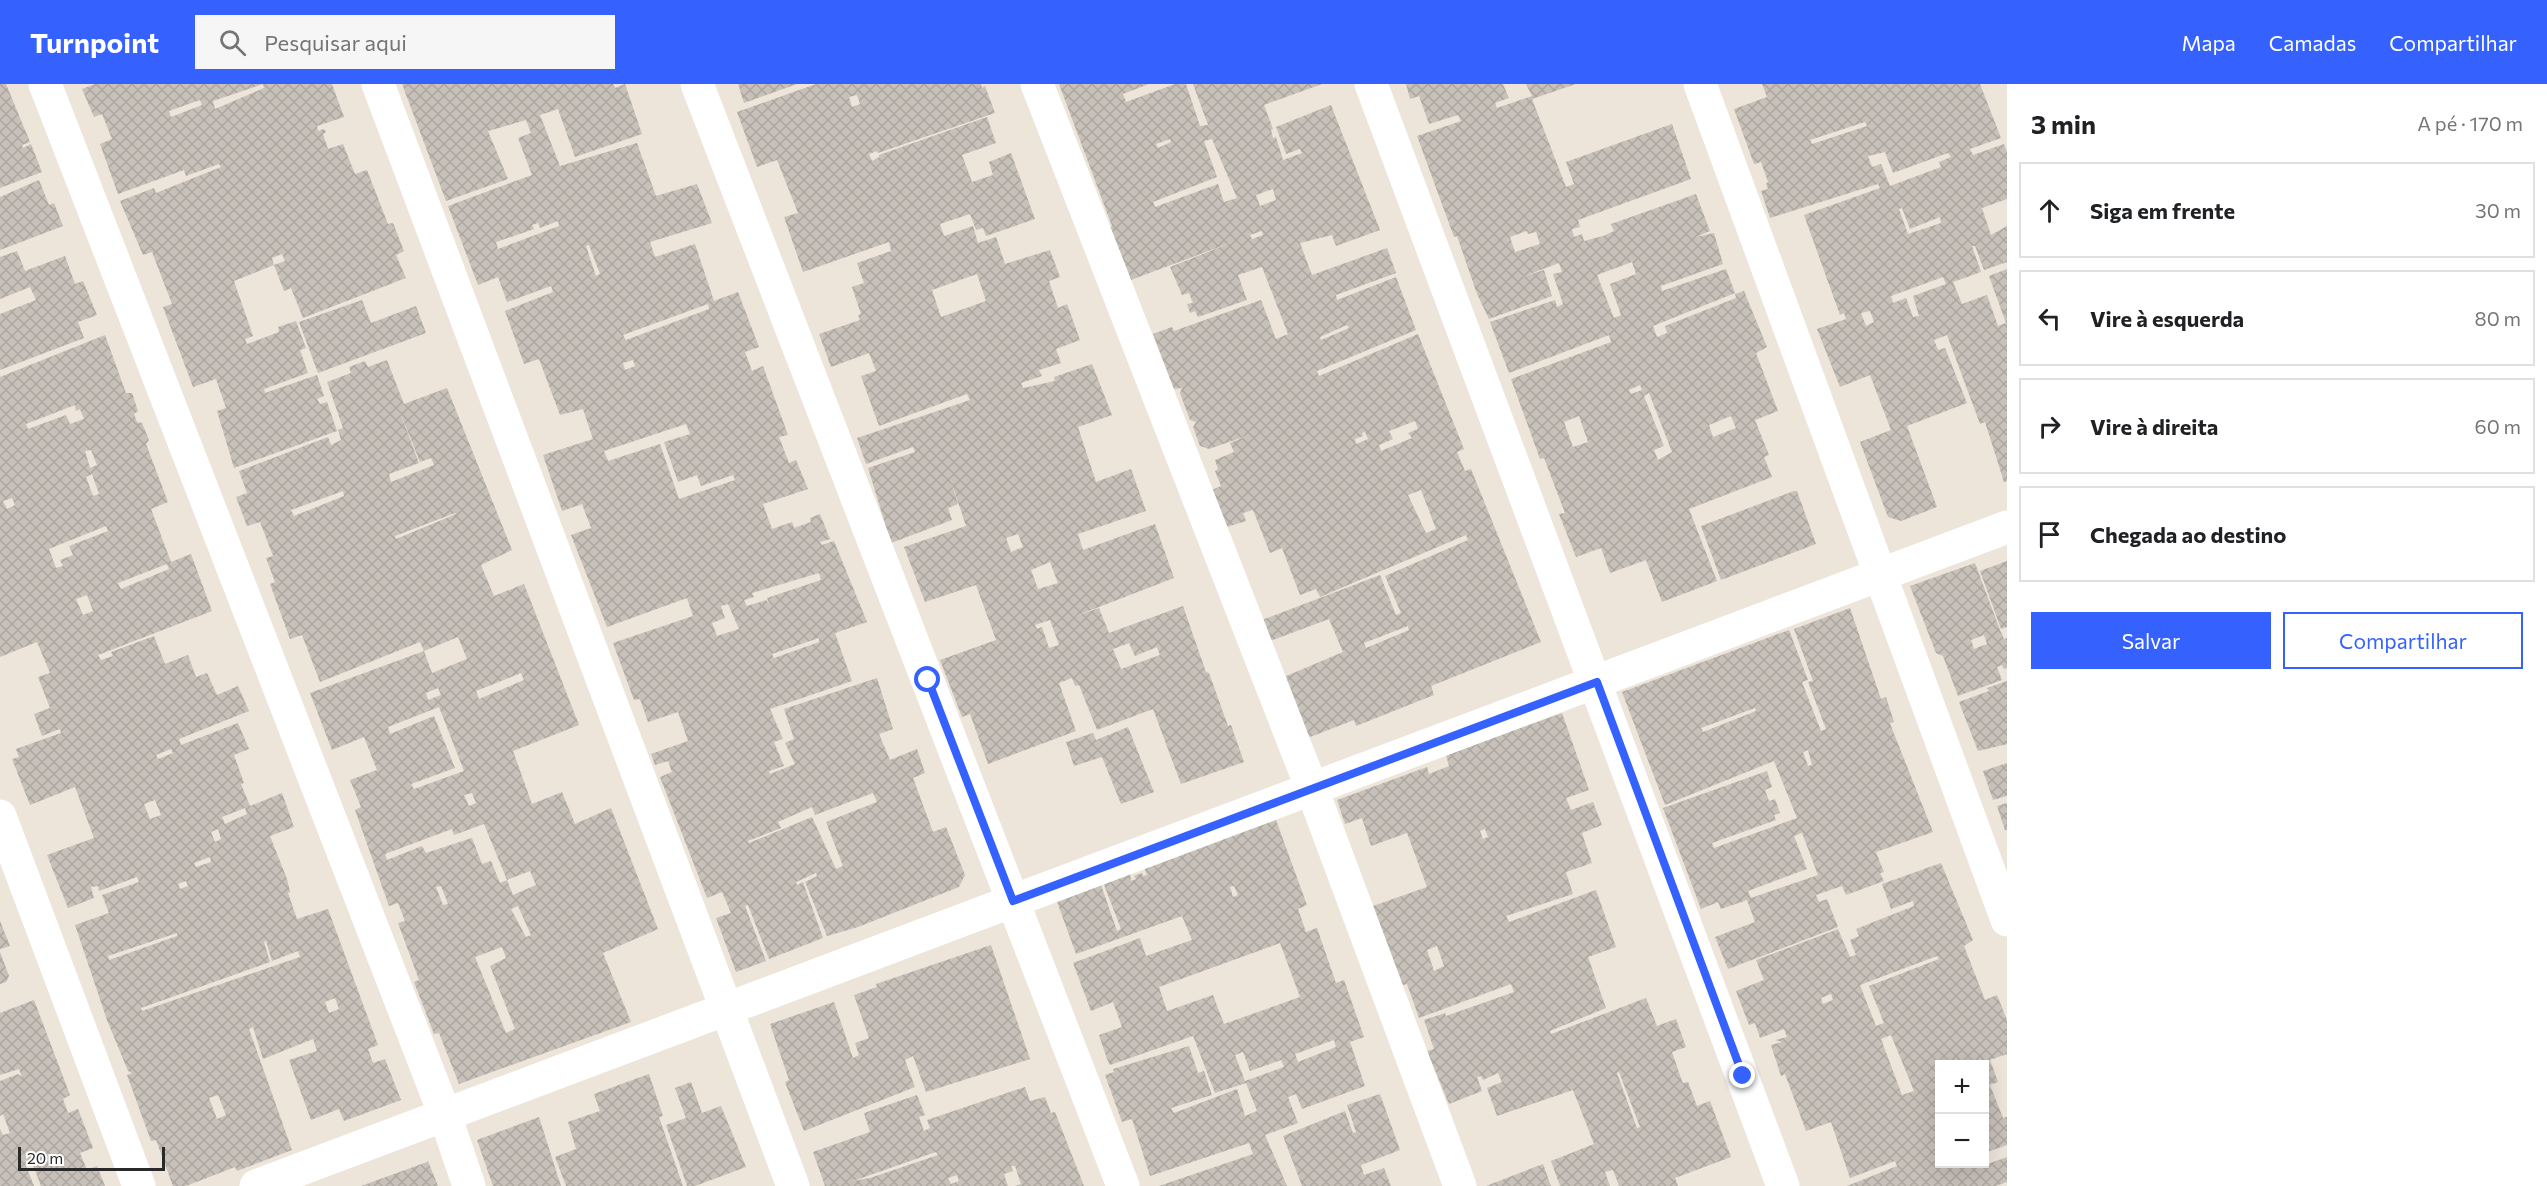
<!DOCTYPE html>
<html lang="pt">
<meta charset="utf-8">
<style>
:root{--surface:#fff;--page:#f6f6f6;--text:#202124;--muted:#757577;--line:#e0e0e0;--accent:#3562ff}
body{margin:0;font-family:Commissioner,sans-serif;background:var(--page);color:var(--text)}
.controls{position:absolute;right:18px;bottom:18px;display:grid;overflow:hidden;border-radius:0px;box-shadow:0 6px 24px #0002}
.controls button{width:54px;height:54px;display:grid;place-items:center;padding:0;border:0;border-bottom:2px solid var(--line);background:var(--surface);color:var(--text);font:30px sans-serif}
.scale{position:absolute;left:18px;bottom:15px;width:147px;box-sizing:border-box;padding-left:6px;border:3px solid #292929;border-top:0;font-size:16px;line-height:21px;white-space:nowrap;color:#292929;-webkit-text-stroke:4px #fff;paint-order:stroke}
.stop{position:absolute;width:18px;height:18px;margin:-14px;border:4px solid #3562ff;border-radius:50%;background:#fff}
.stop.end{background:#3562ff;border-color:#fff;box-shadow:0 2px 6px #0008}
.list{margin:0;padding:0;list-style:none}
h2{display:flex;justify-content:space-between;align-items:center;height:78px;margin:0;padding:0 24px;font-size:26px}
h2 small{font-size:20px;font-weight:400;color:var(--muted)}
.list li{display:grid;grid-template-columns:39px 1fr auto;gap:18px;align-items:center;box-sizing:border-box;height:96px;margin:0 12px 12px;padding:0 12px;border:2px solid var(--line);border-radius:0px}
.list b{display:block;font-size:22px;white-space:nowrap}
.list em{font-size:20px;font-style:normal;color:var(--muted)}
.actions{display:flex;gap:12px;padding:18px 24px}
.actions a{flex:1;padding:14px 0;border:2px solid var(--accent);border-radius:0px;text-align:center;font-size:21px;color:var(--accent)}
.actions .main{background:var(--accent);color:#fff}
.icon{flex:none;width:33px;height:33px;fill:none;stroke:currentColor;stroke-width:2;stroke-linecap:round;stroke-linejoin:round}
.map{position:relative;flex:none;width:2007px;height:1102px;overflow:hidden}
header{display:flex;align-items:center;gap:36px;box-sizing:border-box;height:84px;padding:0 30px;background:var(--accent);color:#fff}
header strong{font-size:28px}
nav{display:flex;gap:33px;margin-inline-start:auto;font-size:21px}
.search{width:420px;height:54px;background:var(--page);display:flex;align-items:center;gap:15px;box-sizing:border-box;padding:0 21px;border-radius:0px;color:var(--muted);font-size:22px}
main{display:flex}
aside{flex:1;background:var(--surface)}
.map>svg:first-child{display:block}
.building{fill:url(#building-cross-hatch);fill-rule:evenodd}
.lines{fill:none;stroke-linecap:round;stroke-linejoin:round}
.street{stroke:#fff;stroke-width:33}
.route{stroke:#3562ff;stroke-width:8}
</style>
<header>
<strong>Turnpoint</strong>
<div class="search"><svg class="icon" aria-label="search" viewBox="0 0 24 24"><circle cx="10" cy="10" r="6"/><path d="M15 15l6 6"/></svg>Pesquisar aqui</div>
<nav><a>Mapa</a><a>Camadas</a><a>Compartilhar</a></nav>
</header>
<main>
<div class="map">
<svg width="2007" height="1102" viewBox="0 0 2007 1102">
<defs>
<pattern id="building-cross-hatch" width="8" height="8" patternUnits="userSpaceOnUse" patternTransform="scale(1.5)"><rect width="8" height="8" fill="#c8c1ba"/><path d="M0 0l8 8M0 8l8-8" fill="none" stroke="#aca6a0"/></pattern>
</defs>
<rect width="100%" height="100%" fill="#ede4da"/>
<path class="building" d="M0,0H6L30,58L22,61L23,64L31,60L42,88L0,104Z
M95,0H263L213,17L215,25L264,4L263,0H332L344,33L317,42L318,47L324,45L326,48L323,50L328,65L343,60L355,90L367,86L388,140L393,139L404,167L396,171L406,194L303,234L291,204L284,207L274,181L285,177L282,170L272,174L274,181L234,197L253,252L245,255L247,260L279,248L278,243L296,237L306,264L300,266L308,289L264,305L265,309L317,291L324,312L317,315L320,320L327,318L337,347L234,384L217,327L226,324L216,295L193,303L163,223L172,220L152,168L143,171L120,117L154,104L156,109L221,83L219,80L186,92L184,86L118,110L100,60L112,55L102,30L94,33L82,5ZM200,16L202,21L171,33L169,27Z
M402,0H613L615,4L625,0L642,50L575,73L558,25L540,31L560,82L637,59L656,112L697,100L712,139L650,158L655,173L695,160L714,217L738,208L759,263L745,268L752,287L763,282L788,351L779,353L789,379L796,376L808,405L763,420L772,445L792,438L794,444L811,438L810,434L820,430L830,455L820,458L822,461L834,457L867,538L835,549L852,597L770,625L783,655L774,658L784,682L769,687L770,690L795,680L785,659L794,655L784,625L877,594L893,645L879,650L890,676L917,665L925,689L913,694L933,748L946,743L965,791L959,803L858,843L827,852L805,798L817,792L816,789L796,798L797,801L803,798L823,854L769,875L748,821L745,822L766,877L736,888L716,834L731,829L722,808L707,814L660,693L672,688L668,677L655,681L651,670L688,657L678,628L648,638L640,615L634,616L613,559L693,532L687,514L607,543L571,451L591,444L582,420L562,427L543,371L593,355L583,325L560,331L539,275L524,280L505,227L553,208L551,202L507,218L498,193L478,201L448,122L532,91L518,54L531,49L526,36L488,47L508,95L446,117ZM558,137L559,142L498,165L496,158L534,145L532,141L538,139L540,144ZM589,161L600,190L596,192L586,162ZM708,220L709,225L626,256L624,253L623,251ZM633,276L635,282L625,286L623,279ZM686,340L690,350L664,358L678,398L697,391L701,402L733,391L735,396L679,415L660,360L608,377L604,367ZM819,489L821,496L767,514L769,519L766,516L747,522L744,516L754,513L752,509ZM728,520L739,545L717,552L712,539L725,534L721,522ZM819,554V558L774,574L772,570ZM873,709L877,718L826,738L843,782L836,785L812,733L749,759L748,757L781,744L778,738L812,723L815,731Z
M738,0H797L744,19Z
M816,0H981L982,4L985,2L995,29L878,69L877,67L869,70L872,77L879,73V71L987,33L996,59L962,71L972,98L993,91L989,78L1011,69L1035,135L986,152L983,144L976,146L970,130L940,140L944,152L973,142L978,159L996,153L1005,180L1050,166L1060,193L1049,197L1058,224L1067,220L1080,256L1056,265L1061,279L1039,286L1042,292L1021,299L1023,304L1055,297L1054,293L1092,280L1112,331L1078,343L1096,398L1131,385L1146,427L1078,450L1083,466L1155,440L1174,494L1073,533L1099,524L1109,549L1183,522L1206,588L1209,589L1228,642L1231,641L1244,678L1181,700L1153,625L1097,646L1079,601L1075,602L1072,594L1059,599L1076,647L988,680L970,630L962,633L940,576L996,556L976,501L925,518L904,463L966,442L949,391L958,420L948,424L952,436L891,459L868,384L915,368L913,363L866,380L857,354L970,316L967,310L879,342L861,292L876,287L869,269L831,283L819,250L860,236L858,231L861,230L852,203L864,199L857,179L891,167L889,158L803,188L784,133L798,129L777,76L757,83L737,28ZM857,11L860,20L852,23L849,13ZM977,190L986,217L941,233L932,206ZM1018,450L1023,463L1011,468L1006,454ZM1050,478L1058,499L1038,505L1031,486ZM1050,536L1059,561L1049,564L1042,543L1037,545L1035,541ZM1129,559L1135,572L1157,563L1160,571L1121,585L1113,565Z
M1059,0H1149L1123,10L1126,18L1175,0H1186L1200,42L1208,41L1193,0H1322L1264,21L1273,45L1271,46L1273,54L1276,53L1283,76L1302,69L1300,65L1286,70L1276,43L1331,21L1380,146L1336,162L1332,151L1300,159L1312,191L1387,164L1396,189L1336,211L1337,216L1396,193L1416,246L1317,287L1319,292L1418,250L1464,365L1457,368L1465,387L1471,385L1541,558L1431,602L1434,611L1356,642L1354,636L1305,655L1284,593L1343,568L1329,535L1270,557L1262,536L1380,491L1396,531L1401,529L1385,492L1468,456L1466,451L1320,513L1316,505L1300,511L1282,464L1270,469L1253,426L1243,429L1246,437L1227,443L1212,406L1221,402L1215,387L1218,385L1215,376L1234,368L1230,359L1249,351L1209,365L1200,362L1193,343L1196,338L1190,336L1180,309L1182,304L1174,305L1153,250L1172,243L1174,247L1261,216L1276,255L1288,250L1262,183L1238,191L1247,216L1198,233L1195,227L1190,229L1187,220L1193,219L1189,209L1182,211L1170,183L1238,156L1128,197L1109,144L1112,142ZM1170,55L1171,58L1158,64L1156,60ZM1212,55L1237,114L1224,118L1218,100L1155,123L1153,118L1217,93L1204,57ZM1273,105L1276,116L1260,122L1256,111ZM1262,147L1263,151L1252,155L1250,151ZM1347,241L1349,244L1321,256L1320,253ZM1415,337L1418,345L1408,349L1412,354L1381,367L1379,361L1393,355L1389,347ZM1365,348L1368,355L1356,360L1355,355L1363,352L1362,349ZM1421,406L1436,445L1426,449L1408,411ZM1408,542L1409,546L1366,564L1364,559Z
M1406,0H1503L1509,14L1495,19L1497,24L1532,12L1526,0H1576L1532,15L1566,103L1574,100L1566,78L1672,40L1691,95L1578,136L1580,143L1572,145L1574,153L1582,150L1584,157L1603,152L1614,147L1611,140L1696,110L1710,147L1696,153L1714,149L1723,180L1661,202L1662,207L1726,185L1735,209L1653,242L1657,253L1667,249L1665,242L1736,214L1735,210L1744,207L1767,263L1756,269L1778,327L1755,336L1769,371L1764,373L1772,393L1689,425L1717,497L1662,518L1646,476L1610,489L1601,464L1576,473L1559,430L1565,429L1544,374L1540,375L1511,295L1611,258L1609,251L1509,289L1490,238L1555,216L1557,223L1563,220L1553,190L1562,188L1559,179L1522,193L1544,186L1552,212L1489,235L1477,210L1457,152L1454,153L1417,52L1461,37L1458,31L1429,40L1419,12L1410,15ZM1527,147L1528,150L1536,148L1540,160L1515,168L1510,153ZM1632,178L1636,190L1610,200L1621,231L1614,234L1597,191ZM1640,301L1642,306L1631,310L1629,306ZM1649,309L1672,368L1658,376L1654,366L1664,362L1644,312ZM1579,332L1588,358L1573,363L1564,338ZM1731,332L1736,344L1713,353L1709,341Z
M1762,0H1980L2001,54L1970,65L1973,71L2004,60L2007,68V115L1982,124L1991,151L2007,142V178L1984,186L1975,162H1972L1981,188L1953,198L1962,220L1987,211L1998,242L2006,239L1989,192L2007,185V397L2004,398L1985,338L1980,340L1947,251L1934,256L1938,266L1945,264L1967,319L1907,342L1937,423L1901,437L1888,433L1860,358L1891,346L1870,291L1840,303L1817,245L1846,235L1844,229L1840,231L1804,131L1880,104L1878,100L1770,134L1761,107L1768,105L1766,100L1768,98L1761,78L1754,80L1734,25L1767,13ZM1865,38L1867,42L1812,60L1810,56ZM1885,68L1893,89L1948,69L1951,73L1939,78L1941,83L1890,102L1881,80L1872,83L1868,72ZM1902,124L1910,145L1940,133L1941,139L1908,150L1899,125ZM1943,193L1946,200L1913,212L1919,232L1913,233L1906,214L1893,219L1891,212ZM1870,227L1874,238L1866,242L1861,229Z
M39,96L49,121L54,119L63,142L0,166V113Z
M17,167L25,187L65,172L75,200L83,197L97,231L78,238L84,254L0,286V230L36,216L30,203L0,215V173Z
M362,216L371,239L416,222L426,249L318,289L299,238Z
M105,251L126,309H132L138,327L134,330L137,338L142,339L149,356L146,360L168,418L151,425L171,478L191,470L212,527L98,571L101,576L113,572L111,568L154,552L165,580L188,571L196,593L207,589L217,611L238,602L249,627L179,655L181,661L238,639L249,665L234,671L244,699L241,700L250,722L282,709L294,743L270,752L287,795L290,808L288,809L297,835L328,825L378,961L368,965L373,979L385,975L401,1016L344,1037L339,1025L311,1036L289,976L317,967L313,955L263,975L253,943L249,945L292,1066L237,1087L235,1083L186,1102H173L156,1056L151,1057L127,991L132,989L128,987L107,936L75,841L109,829L102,811L139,798L137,793L99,807L98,802L91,803L94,814L68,824L47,771L94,754L75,703L30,721L12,675L19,673L16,665L61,649L60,645L42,652L34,630L50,624L38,593L50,589L37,558L0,573V293ZM75,321L76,327L80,325L84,335L70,340L66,331L28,345L26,340ZM91,366L97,381L90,384L85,367ZM92,390L99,410L93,412L86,393ZM12,414L15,421L7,425L3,417ZM106,442L108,447L69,462L73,471L60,476L63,482L56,484L49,465ZM167,480L169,485L121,505L118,499ZM87,511L93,527L83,531L76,515ZM171,665L173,669L158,675L156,671ZM155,716L161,731L150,735L144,720ZM245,724L247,730L225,740L222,733ZM218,745L221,755L215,758L211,748ZM210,773L211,778L196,783L194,779ZM186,797L188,802L180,805L178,800ZM177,849V852L109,876L108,872ZM266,857L272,877L298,867L300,873L142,927L141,924L270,878L264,858ZM335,914L339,925L329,929L325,918ZM218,1011L226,1031L217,1035L209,1014Z
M387,276L404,320L447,304L512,466L481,481L494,512L524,500L579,641L513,667L532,720L562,708L575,740L611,724L658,845L603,869L631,938L459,1000L439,949L434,950L414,898L419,896L398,839L405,837L398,819L389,822L355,726L361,723L350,696L377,686L364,653L332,666L310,609L424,567L432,589L467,575L458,553L424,567L420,558L320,598L302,551L290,555L270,500L275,498L266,474L273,472L260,438L247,442L236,413L247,409L239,387L328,353L331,361L341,356L338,346L343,344L327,298L351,289L349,283L365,277L368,283ZM398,323L420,378L431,374L434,381L391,398L389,390L419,379ZM343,407L344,412L294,432L291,426ZM455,429L456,430L396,455L395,452ZM521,589L524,596L479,615L476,607ZM438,604L441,611L428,616L426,609ZM439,623L464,687L414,705L411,700L455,684L434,632L390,650L388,643ZM472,709L476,719L469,722L464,711ZM484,740L507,796L530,787L536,801L513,811L507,796L500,799L491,777L482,780L472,754L426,769L422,762L387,776L385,770L452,745L454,751ZM441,802L448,820L443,821L436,803ZM518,822L531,851L526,853L511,825ZM502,863L506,874L490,882L515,945L506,949L475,873Z
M1794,407H1797L1816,460L1721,496L1701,442Z
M2007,477V543L2001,545L1980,487Z
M1975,479L2000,546L2004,555L2007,554V584L2004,585L2002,581L1997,583L2002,596L1958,612L1943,572L1936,569L1910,502ZM1984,551L1987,560L1974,565L1971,556Z
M1850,524L1881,615L1886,613L1894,638L1890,639L1891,642L1933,748L1876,768L1884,788L1880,789L1884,797L1846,811L1842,802L1816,811L1819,818L1827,815L1838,843L1728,885L1715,853L1755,838L1747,816L1721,825L1718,818L1701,825L1663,724L1767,687L1772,703L1765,706L1769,717L1775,715L1780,729L1774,731L1776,736L1712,759L1714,764L1797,734L1774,677L1665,721L1622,608L1789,546L1808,596L1802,598L1821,647L1826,645L1808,598L1813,597L1794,545ZM1755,624L1756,627L1703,648L1701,644ZM1808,666L1812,681L1808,682L1803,668ZM1802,749L1818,791L1751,814L1748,807L1807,785L1794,752Z
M2007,597V660L1978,667L1959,618L1989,607L1987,604Z
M1562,629L1589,706L1566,714L1571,726L1593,718L1602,741L1582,749L1592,779L1566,788L1573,810L1506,832L1509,838L1596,806L1616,863L1588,873L1606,924L1550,947L1551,950L1646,914L1657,942L1676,935L1686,963L1672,968L1682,997L1683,999L1688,998L1697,1022L1710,1017L1731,1073L1675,1094L1678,1102H1619L1613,1086L1605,1088L1610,1102H1560L1551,1077L1594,1060L1573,1006L1497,1032L1487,1004L1502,998L1498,989L1483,996L1481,992L1477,993L1482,1007L1449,1020L1427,967L1434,965L1424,936L1445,929L1446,932L1514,908L1511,900L1419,934L1407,900L1403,901L1373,822L1427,803L1407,749L1371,762L1362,734L1345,740L1337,716L1427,683L1429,690L1449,682L1446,671ZM1485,745L1488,753L1483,755L1480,747ZM1437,862L1444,882L1434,887L1427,866ZM1619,988L1640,1043L1637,1044L1617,989Z
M1128,643L1154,708L1121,720L1102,673L1074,682L1066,658L1093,649L1096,656Z
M2007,679V712L1993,716L1983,687Z
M2007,719V746H2005L1997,722Z
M1276,736L1307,821L1298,825L1306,848L1317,844L1336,899L1344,896L1364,953L1350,958L1365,1002L1302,1025L1296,1010L1288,1013L1298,1039L1265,1051L1287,1102H1159L1253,1070L1249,1059L1150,1092L1132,1035L1122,1038L1105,991L1114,988L1113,985L1189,962L1198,989L1204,987L1212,1011L1171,1024L1174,1029L1237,1005L1245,1032L1257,1027L1246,999L1215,1009L1193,952L1110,981L1107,975L1099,951L1122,943L1113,918L1091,927L1073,879L1140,854L1146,872L1192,856L1182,832L1076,870L1056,815L1100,798L1117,847L1121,845L1103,798L1130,788L1131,797L1136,795L1134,792L1142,789L1143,792L1147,791L1144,783ZM1234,802L1238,811L1233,813L1230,803ZM1280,859L1300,913L1224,940L1213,911L1167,927L1159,903ZM1334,956L1336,963L1298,978L1295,970ZM1243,968L1250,987L1281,976L1284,983L1245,997L1235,971Z
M1941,779L1973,856L1964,862L1985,916L1997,911L2007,936V970L1990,976L1998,998L1990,1001L2003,1034L2007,1033V1061L1984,1069V980H1940V1080H1980L1982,1082L2007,1073V1098L1996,1102H1847L1897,1082L1895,1077L1850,1094L1831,1038L1806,1047L1785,990L1781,992L1771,961L1782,958L1775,956L1787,953L1784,945L1760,954L1755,939L1749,941L1736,907L1764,896L1756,876L1838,845L1850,873L1856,871L1850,856L1859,852L1856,845L1914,822L1913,817L1891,825L1882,800ZM1937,872L1939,875L1869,902L1884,939L1876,942L1860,901ZM1831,910L1833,916L1823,920L1821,914ZM1891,951L1914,1007L1902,1011L1881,955Z
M0,837L10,862L0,865Z
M991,861L1030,975L926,1008L913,972L905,976L915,1003L804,1047L785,998L789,996L770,940L834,918L853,974L859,971L855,959L869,954L854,911L877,903L876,900Z
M0,868L9,892L6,898L0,900Z
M34,916L70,1011L63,1015L68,1029L78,1025L93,1064L80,1069L87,1086L97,1082L105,1102H41L33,1081L26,1082L34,1102H0V1045L3,1051L10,1049L3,1030L0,1032V997L18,990L22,993L19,985L0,991V929Z
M649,990L663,1032L659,1033L683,1102H566L555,1073L576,1065L568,1038L600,1027L594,1010Z
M691,998L702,1029L721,1022L746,1083L695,1102H687L666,1041L686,1034L675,1004Z
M1025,1003L1030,1017L1045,1013L1051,1029L1055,1028L1084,1102H1015L1021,1100L1015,1082H1011L1013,1087L1004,1090L1008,1102H825L813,1068L870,1048L864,1029L917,1011L925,1031L919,1033L924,1047L930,1044L927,1036ZM936,1068L938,1071L870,1094L853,1097ZM957,1091L959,1097L951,1100L948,1094Z
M1380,1010L1400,1066L1361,1081L1364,1091L1384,1084L1391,1102H1302L1283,1052L1345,1027L1353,1049L1356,1048L1347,1021Z
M539,1033L561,1102H493L477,1056Z
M428,1077L438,1102H361L427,1078Z
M1543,1080L1551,1102H1486Z"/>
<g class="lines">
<path class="street" d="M45,0L445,1031L469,1102
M378,0L793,1102
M697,0L1123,1102
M1037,0L1312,705L1460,1102
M1371,0L1783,1102
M1700,0L2007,836
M0,732L139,1102
M256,1102L2007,443"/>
</g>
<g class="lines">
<path class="route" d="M928,596L1013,817L1597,598L1743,992"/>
</g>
</svg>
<div class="controls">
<button>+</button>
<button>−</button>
</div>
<div class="scale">20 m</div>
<div class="stop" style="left:928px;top:596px"></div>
<div class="stop end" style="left:1743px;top:992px"></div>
</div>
<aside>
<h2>3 min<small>A pé · 170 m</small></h2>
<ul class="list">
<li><svg class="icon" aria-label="ahead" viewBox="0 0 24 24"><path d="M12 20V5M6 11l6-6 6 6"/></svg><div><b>Siga em frente</b></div><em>30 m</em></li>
<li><svg class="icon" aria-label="left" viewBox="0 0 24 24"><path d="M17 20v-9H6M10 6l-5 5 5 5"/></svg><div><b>Vire à esquerda</b></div><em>80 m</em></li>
<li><svg class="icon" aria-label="right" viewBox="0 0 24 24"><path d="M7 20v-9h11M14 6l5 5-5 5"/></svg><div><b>Vire à direita</b></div><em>60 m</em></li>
<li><svg class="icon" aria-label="arrive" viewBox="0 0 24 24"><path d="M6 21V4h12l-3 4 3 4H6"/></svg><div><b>Chegada ao destino</b></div></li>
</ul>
<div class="actions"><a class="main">Salvar</a><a>Compartilhar</a></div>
</aside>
</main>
